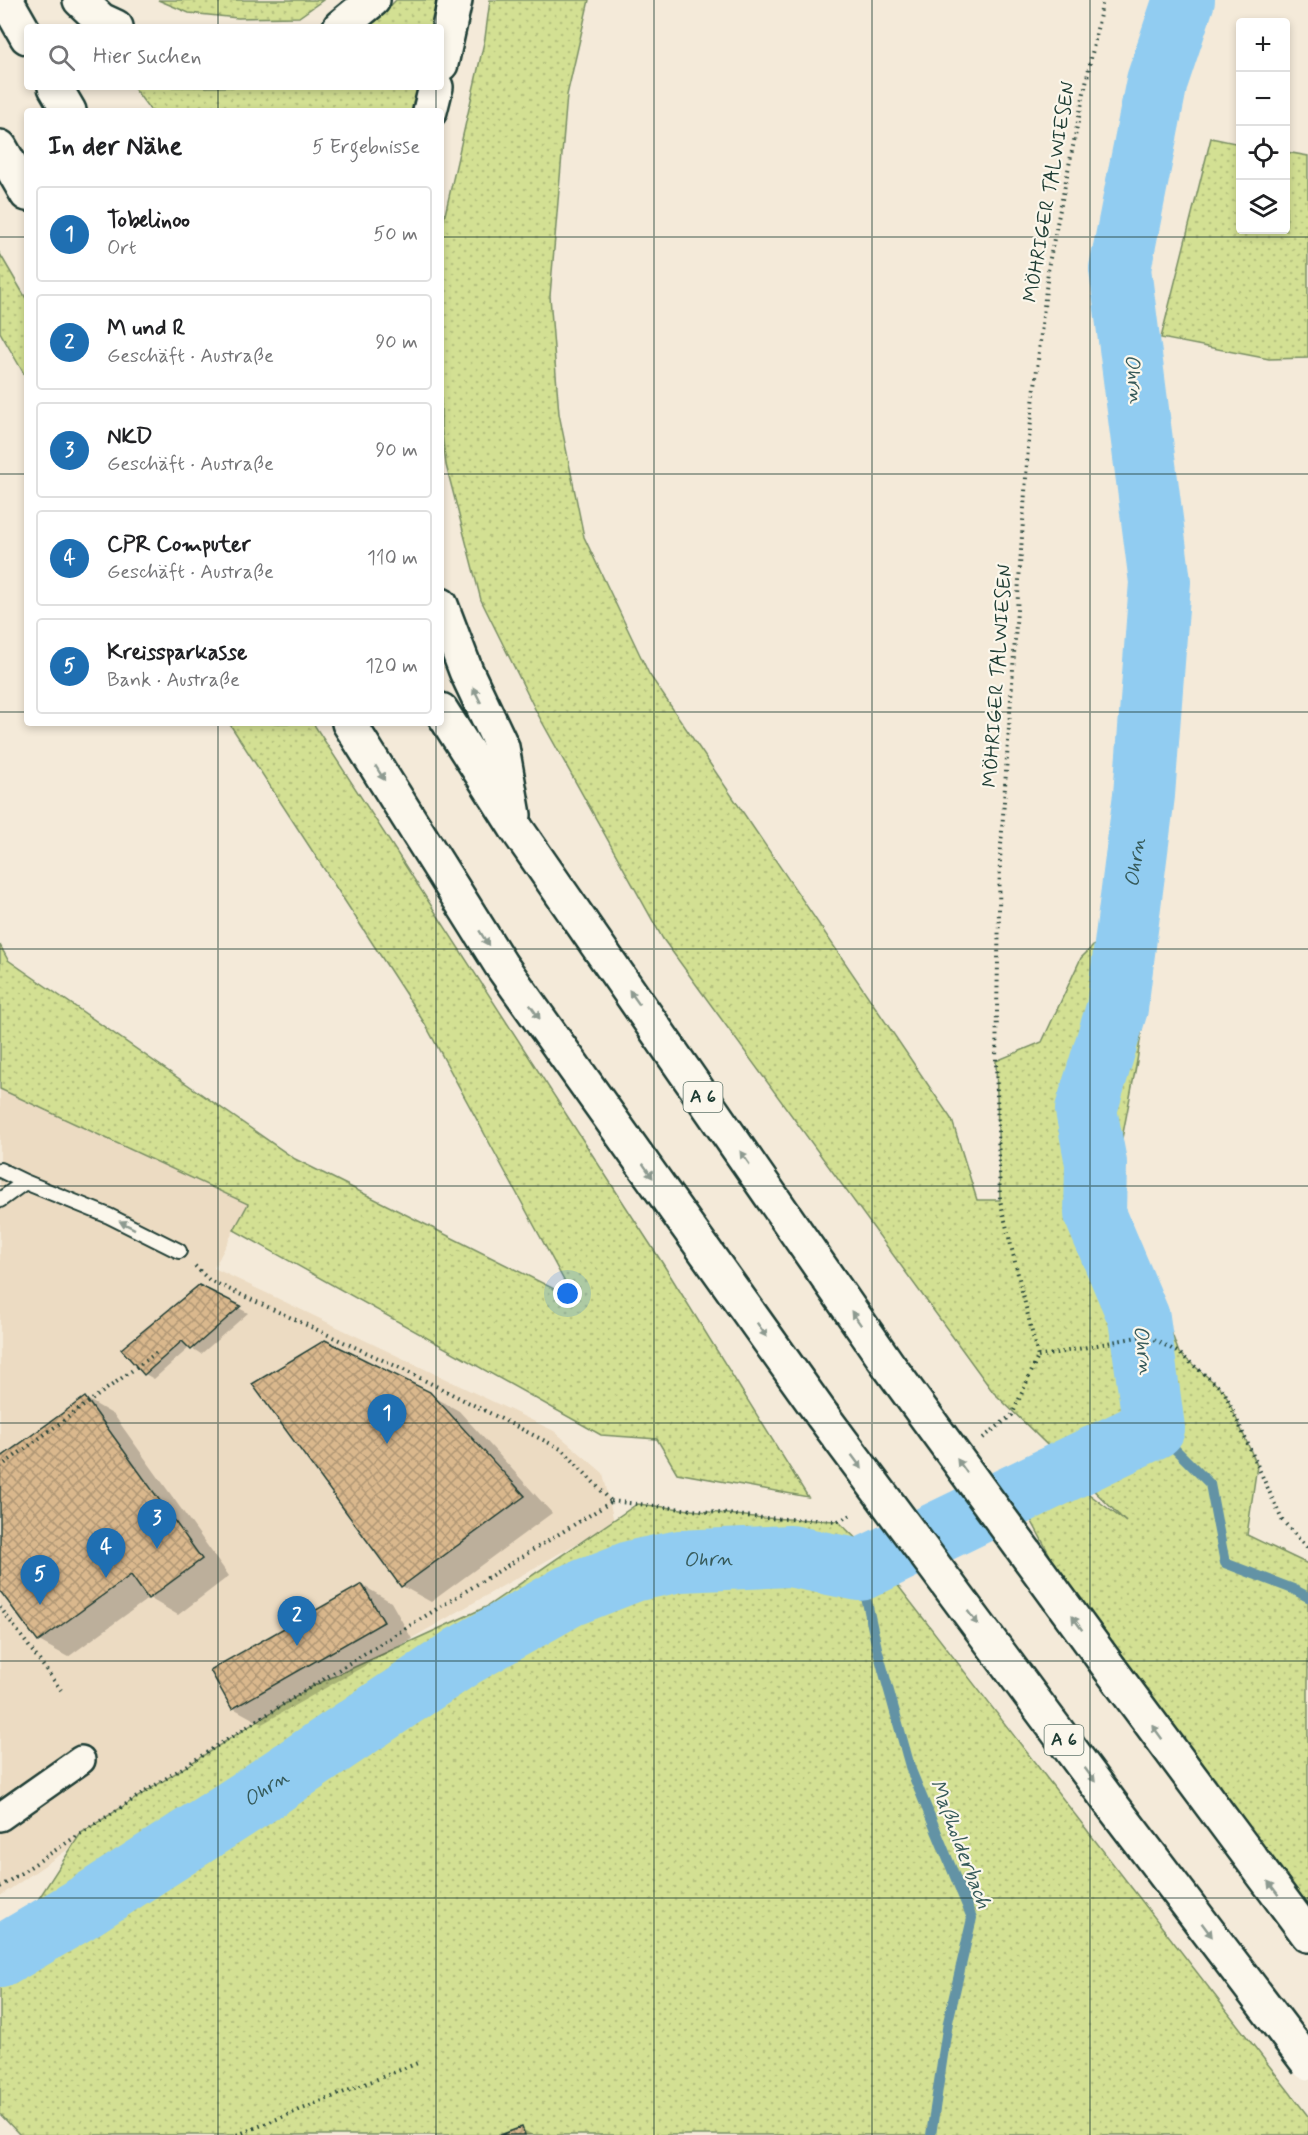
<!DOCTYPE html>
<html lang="de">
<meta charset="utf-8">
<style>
:root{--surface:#fff;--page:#f6f6f6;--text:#202124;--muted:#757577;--line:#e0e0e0;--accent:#1f6fb2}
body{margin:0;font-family:Mynerve,sans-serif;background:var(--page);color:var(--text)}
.controls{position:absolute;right:18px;top:18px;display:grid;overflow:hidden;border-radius:6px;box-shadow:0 3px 9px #0003}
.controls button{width:54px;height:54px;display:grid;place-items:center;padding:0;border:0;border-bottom:2px solid var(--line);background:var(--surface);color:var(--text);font:30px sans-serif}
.you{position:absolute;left:568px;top:1294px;width:21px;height:21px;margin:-15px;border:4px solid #fff;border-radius:50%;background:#1a73e8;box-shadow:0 0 0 9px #1a73e833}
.badge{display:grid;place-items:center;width:39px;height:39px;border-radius:50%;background:var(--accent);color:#fff;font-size:20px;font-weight:700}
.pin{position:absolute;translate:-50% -50px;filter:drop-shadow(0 2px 3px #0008)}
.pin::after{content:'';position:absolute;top:32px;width:21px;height:18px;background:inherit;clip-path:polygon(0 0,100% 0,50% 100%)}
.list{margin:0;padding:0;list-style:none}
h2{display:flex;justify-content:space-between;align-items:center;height:78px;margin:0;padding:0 24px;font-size:26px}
h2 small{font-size:20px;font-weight:400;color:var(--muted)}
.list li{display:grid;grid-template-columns:39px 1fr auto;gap:18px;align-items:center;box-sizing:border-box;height:96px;margin:0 12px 12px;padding:0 12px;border:2px solid var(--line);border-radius:6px}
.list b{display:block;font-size:22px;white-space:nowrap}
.list p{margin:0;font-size:20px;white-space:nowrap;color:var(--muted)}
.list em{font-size:20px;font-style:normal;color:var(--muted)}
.icon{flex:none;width:33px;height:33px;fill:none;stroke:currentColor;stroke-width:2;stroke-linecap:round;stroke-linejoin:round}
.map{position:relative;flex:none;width:1308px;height:2135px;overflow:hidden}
.search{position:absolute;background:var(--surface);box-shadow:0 3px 9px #0003;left:24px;top:24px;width:420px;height:66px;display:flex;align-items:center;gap:15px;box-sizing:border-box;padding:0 21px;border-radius:6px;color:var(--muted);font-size:22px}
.panel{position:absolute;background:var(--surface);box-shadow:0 3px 9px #0003;left:24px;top:108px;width:420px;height:618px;border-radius:6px}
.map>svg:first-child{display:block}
.built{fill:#ecdbc2}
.grass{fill:url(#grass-dots);stroke:#798e64;stroke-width:1.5}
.shadow{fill:#0003}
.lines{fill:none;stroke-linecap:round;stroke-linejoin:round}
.stream{stroke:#6393a5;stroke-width:10}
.river{stroke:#91ccf1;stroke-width:62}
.building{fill:url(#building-cross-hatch);stroke:#1f3d34;stroke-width:1.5}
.service-casing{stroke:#1f3d34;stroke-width:18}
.minor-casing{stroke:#1f3d34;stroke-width:32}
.motorway-casing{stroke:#1f3d34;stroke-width:38}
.path{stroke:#1f3d34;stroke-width:4;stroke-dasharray:1.5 4.5;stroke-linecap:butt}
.service{stroke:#fbf7ec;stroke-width:14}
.minor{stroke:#fbf7ec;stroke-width:27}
.motorway{stroke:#fbf7ec;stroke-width:33}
.motorway-bridge-casing{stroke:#1f3d34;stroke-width:38;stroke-linecap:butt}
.motorway-bridge{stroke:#fbf7ec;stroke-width:33}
.oneway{fill:#8d9a90}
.grid{fill:none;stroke:#1f3d34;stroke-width:1.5;stroke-opacity:0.55}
.labels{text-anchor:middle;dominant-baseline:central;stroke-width:4.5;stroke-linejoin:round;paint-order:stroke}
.shield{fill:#fbf7ec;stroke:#61756b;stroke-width:1.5}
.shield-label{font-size:18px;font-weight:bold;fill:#1f3d34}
.street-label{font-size:20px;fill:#1f3d34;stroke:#fbf7ec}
.water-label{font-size:21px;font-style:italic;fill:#365a5a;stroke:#fbf7ec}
</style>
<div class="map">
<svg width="1308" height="2135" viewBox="0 0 1308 2135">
<defs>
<pattern id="grass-dots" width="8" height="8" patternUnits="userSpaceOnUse" patternTransform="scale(1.5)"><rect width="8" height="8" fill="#d3e093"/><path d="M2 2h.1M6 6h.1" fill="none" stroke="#b5c17f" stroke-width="1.8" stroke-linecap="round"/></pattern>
<pattern id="building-cross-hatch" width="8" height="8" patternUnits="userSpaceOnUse" patternTransform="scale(1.5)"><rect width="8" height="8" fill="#dab88d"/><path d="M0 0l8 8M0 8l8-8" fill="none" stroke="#b09774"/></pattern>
</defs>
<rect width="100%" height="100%" fill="#f4ead9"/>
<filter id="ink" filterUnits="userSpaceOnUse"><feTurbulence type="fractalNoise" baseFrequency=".0167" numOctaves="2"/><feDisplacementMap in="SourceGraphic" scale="12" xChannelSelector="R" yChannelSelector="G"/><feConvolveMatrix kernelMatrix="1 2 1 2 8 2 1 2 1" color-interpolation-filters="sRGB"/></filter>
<g filter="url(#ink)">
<path class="built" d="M0,1089L248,1204L214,1268L554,1431L603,1473L614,1522L308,1698L86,1837L0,1896Z"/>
<path class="grass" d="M158,0H323L299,17L238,18L189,13Z
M396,0H445L439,27H367L376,21Z
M490,0H589L567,95L550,296L559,414L584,537L649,674L952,1120L977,1200H1000L996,1061L1042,1042L1081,958L1130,910L1156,933L1137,1061L1111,1195L1148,1269L1179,1353L1224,1391L1257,1465L1247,1535L1308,1564V1927L1111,1670L1029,1516L1061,1473L1126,1522L993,1392L663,939L536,711L481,600L446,465L441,426V232L485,38Z
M133,87H425L420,111H151Z
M1211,138L1240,144V230H1286V152L1308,156V358L1269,359L1161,338Z
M0,254L27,300V379L0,332Z
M229,723H313L663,1264L808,1497L677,1473L657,1439L601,1435L234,1230L248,1204L0,1089V945L8,960L295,1159L574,1299L425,1024Z
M637,1504L763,1518L838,1521L879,1561L1308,2116V2135H20L0,2114V1924L36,1903L81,1833L313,1686L486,1607Z"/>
<path class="shadow" d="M199,1286L248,1313L201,1354L190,1347L154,1379L145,1374Z
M429,1394L459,1411L552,1513L431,1602L402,1586Z
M85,1398L114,1415L229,1576L178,1615L149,1598L68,1657L39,1641L0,1589V1460Z
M362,1585L391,1602L412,1639L262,1724L233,1708Z
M522,2129L533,2135H505Z"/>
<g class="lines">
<path class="stream" d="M1154,1428L1210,1484L1225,1563L1293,1589L1308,1597
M860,1570L877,1648L911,1770L972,1918L948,2022L931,2135"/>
<path class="river" id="s1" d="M0,1957L78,1911L248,1801L463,1656L569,1596L633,1571L680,1561L790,1556L860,1570L1154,1428L1139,1318L1095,1214L1096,1163L1086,1110L1117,1008L1144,795L1160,582L1120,269L1157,81L1184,0"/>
</g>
<path class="building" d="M199,1285L241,1306L191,1350L182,1341L144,1375L121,1349Z
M325,1340L430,1392L525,1496L401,1587L252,1384Z
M85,1397L202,1559L148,1599L131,1575L38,1642L0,1591V1458Z
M362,1584L384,1622L232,1709L210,1670Z
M522,2127L525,2135H500Z"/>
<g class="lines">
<defs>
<path id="service" d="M0,1170L25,1182L109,1216L179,1251
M0,1200L25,1182"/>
<path id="minor" d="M0,1817L81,1760"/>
<path id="motorway" d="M6,0L27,37
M80,0L101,20L116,27
M340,27L373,0
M441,64L455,0
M55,87L69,111
M430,111L436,87
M0,147L27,194
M441,605L466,671L502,747L514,815
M441,710L516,828L889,1366
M349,723L501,965L822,1415
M1111,1670L1308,1935"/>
</defs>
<use href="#service" class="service-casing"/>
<use href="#minor" class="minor-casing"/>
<use href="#motorway" class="motorway-casing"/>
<path class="path" d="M195,1266L209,1280L400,1368L563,1450L611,1501
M1038,1357L1147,1335L1179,1353L1224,1391L1282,1520L1308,1549
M983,1438L1012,1415L1038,1357L1000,1200L996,1061L1000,860L1028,448L1049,263L1103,0
M0,1467L156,1353
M611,1501L763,1518L838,1521L854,1514
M0,1607L61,1690
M0,1887C200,1753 406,1628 611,1502
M237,2135L420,2062"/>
<use href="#service" class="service"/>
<use href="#minor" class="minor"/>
<use href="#motorway" class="motorway"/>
<defs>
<path id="motorway-bridge" d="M889,1366L1111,1670
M822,1415L1112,1805L1308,2063"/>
</defs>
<use href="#motorway-bridge" class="motorway-bridge-casing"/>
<use href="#motorway-bridge" class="motorway-bridge"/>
</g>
<defs><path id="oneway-solid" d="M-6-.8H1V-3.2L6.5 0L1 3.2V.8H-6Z" transform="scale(1.5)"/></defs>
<g class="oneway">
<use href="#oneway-solid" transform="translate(477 695) rotate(-116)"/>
<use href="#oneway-solid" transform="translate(380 773) rotate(58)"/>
<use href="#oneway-solid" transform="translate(484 938) rotate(58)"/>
<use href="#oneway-solid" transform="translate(634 997) rotate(-125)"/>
<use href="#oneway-solid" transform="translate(535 1012) rotate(55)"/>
<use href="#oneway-solid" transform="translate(745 1158) rotate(-125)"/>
<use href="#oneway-solid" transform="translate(648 1171) rotate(55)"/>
<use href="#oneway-solid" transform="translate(127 1225) rotate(-153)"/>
<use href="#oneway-solid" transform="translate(856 1318) rotate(-125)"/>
<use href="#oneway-solid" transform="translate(762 1330) rotate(55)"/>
<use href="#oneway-solid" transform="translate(857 1462) rotate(53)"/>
<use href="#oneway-solid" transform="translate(962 1466) rotate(-126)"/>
<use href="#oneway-solid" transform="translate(973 1618) rotate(53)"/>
<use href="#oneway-solid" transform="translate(1077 1623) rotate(-126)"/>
<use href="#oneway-solid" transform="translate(1157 1732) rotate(-126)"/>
<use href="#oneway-solid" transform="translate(1090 1775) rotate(53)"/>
<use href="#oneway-solid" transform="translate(1273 1888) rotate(-127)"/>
<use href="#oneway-solid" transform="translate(1207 1930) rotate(53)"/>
</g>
</g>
<path class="grid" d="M218,0V27M436,0V27M654,0V2135M872,0V2135M1090,0V2135M218,87V111M436,87V111M0,237H27M441,237H1308M0,474H27M441,474H1308M0,712H27M441,712H1308M218,723V2135M436,723V2135M0,949H1308M0,1186H1308M0,1423H1308M0,1661H1308M0,1898H1308"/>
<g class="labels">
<g class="shield">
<rect x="683.5" y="1082" width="39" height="30" rx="4.5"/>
<rect x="1044.5" y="1725" width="39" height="30" rx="4.5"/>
</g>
<g class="shield-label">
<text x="703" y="1097">A 6</text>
<text x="1064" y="1740">A 6</text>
</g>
<g class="street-label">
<text transform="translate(1050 192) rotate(-80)">MÖHRIGER TALWIESEN</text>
<text transform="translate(998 676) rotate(-86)">MÖHRIGER TALWIESEN</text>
</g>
<g class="water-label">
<text transform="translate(1134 379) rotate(83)">Ohrn</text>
<text stroke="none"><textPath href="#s1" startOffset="1881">Ohrn</textPath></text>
<text transform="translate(1143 1350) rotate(82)">Ohrn</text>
<text stroke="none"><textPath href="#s1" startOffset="819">Ohrn</textPath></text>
<text stroke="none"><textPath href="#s1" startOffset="315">Ohrn</textPath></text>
<text transform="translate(960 1844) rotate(69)">Maßholderbach</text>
</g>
</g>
</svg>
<div class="controls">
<button>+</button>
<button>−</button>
<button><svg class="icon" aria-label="locate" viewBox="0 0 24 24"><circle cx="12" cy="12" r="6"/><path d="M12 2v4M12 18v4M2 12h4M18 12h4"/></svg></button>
<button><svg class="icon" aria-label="layers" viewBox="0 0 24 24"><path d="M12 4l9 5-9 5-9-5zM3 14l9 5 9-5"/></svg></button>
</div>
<div class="you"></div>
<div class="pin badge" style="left:387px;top:1444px">1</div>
<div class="pin badge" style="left:297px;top:1646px">2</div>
<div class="pin badge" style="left:157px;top:1549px">3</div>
<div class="pin badge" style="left:106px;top:1578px">4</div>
<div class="pin badge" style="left:40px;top:1605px">5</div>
<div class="search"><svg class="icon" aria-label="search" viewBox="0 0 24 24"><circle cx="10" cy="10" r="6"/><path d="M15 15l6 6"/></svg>Hier suchen</div>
<section class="panel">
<h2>In der Nähe<small>5 Ergebnisse</small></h2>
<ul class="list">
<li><span class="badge">1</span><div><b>Tobelinoo</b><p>Ort</p></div><em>50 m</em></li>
<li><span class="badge">2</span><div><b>M und R</b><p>Geschäft · Austraße</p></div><em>90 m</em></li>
<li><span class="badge">3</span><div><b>NKD</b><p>Geschäft · Austraße</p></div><em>90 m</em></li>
<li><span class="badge">4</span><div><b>CPR Computer</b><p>Geschäft · Austraße</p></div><em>110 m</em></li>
<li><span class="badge">5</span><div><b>Kreissparkasse</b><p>Bank · Austraße</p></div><em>120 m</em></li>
</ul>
</section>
</div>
